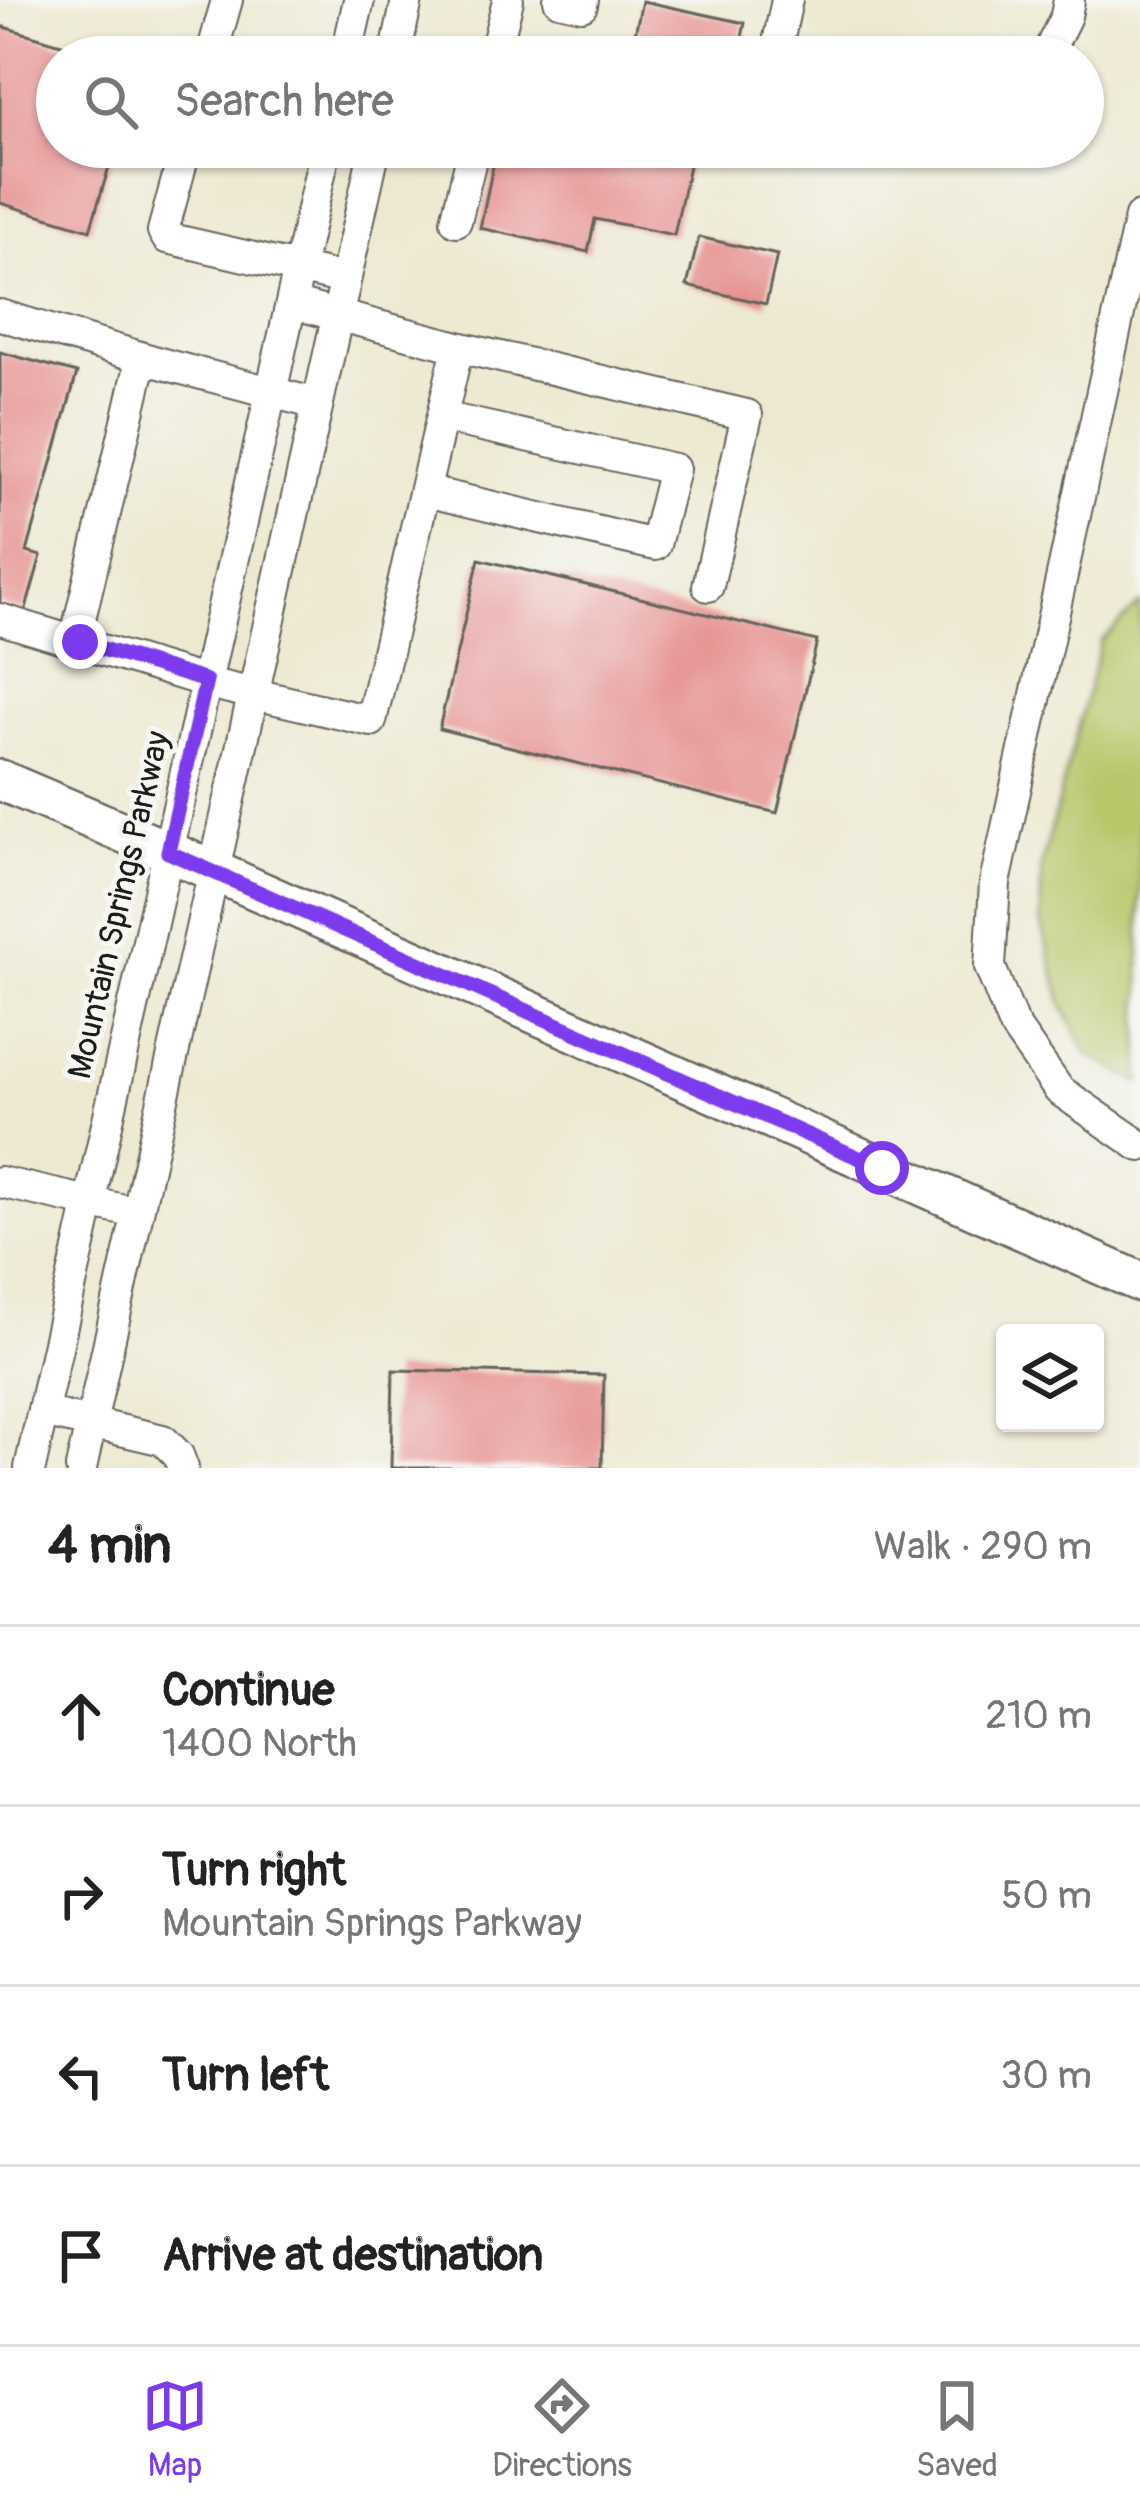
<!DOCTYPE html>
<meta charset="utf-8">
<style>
:root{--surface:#fff;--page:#f6f6f6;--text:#222;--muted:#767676;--line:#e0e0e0;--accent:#7c3aed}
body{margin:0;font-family:Pangolin,sans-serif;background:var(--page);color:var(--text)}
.controls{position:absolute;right:36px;bottom:36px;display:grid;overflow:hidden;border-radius:12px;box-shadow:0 3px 9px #0004}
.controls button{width:108px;height:108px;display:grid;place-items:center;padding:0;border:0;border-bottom:3px solid var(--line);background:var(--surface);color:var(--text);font:60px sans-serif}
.stop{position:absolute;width:36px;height:36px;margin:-27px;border:9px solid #7c3aed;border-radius:50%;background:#fff}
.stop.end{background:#7c3aed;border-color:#fff;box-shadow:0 3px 12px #0008}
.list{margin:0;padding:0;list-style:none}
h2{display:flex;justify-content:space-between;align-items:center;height:156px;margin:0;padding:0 48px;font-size:51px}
h2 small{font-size:39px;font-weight:400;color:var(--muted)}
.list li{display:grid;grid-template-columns:78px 1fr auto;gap:36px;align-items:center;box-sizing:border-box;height:180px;padding:0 48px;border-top:3px solid var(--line)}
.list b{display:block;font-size:45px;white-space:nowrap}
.list p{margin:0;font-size:39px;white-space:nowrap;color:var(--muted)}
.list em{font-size:39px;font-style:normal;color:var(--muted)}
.icon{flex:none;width:66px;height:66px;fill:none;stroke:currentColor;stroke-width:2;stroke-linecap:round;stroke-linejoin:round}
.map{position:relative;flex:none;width:1140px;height:1468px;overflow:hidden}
.search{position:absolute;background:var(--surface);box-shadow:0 3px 9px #0004;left:36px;right:36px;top:36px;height:132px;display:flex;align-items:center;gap:30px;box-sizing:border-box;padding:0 42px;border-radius:66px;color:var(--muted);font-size:45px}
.sheet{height:876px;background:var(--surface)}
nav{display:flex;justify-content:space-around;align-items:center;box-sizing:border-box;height:168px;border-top:3px solid var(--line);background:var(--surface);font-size:33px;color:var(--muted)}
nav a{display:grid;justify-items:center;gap:6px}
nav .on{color:var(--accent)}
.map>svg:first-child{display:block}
.green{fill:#b8c76a;stroke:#6a7243;stroke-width:3}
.building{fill:#e68d8d}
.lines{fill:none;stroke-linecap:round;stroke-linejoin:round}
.minor-casing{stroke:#65645b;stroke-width:34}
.major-casing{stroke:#65645b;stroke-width:44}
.minor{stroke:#fff;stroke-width:30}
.major{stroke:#fff;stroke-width:39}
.route{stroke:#7c3aed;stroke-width:15}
.labels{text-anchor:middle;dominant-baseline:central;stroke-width:10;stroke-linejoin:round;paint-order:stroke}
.street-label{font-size:33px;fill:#1c1c1c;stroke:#f6f6f2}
</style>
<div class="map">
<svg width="1140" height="1468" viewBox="0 0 1140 1468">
<rect width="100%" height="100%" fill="#f6f6f2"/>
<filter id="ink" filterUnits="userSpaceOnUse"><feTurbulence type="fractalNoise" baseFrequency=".00833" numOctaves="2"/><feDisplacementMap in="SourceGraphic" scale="24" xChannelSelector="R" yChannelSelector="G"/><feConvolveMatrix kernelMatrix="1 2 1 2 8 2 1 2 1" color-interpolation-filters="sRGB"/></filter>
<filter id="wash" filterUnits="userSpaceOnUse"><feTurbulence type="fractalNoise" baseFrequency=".004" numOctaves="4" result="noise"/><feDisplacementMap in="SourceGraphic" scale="48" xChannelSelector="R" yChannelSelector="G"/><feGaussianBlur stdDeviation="2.7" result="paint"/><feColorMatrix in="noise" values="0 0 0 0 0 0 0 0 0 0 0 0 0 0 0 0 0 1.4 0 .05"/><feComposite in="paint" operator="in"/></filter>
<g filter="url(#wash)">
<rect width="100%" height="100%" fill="#ede9d1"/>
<path class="green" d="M1140,604V1083L1087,1054L1063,1006L1041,922V867L1101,641Z"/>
<g id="blocks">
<path class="building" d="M642,1L745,23L738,57H630Z
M0,26L102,56L57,57V147H115L90,230L0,203Z
M497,147H693L674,235L595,219L588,252L480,228Z
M699,237L777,255L766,304L687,286Z
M0,352L77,373L27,552L41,556L25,612L0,605Z
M479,559L817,641L777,813L439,729Z
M393,1370L604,1375L602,1468H391Z"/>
</g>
</g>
<g filter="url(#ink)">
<use href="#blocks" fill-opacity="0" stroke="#65645b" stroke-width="3"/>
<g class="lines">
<defs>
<path id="minor" d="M559,0L582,5L583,0
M211,57L227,0
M346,57L359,0
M395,57L407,0
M494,57L508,0
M775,57L787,0
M1046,57L1066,16L1069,0
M186,147L163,231L167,238L345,279
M1140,217L995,883L990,967L1013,1024L1059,1090L1140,1146
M456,221L474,147
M0,315L167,365L317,404
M458,347L747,415L708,586
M425,491L655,545L674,469L442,417
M0,619L220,686L371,721L458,347L291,303
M75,640L142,358
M0,1182L137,1213
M43,1412L163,1440L178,1455L183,1468
M30,1468L326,147
M81,1468L375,147"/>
<path id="major" d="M0,780L214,871L1140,1282"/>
</defs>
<use href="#minor" class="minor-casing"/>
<use href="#major" class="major-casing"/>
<use href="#minor" class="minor"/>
<use href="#major" class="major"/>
</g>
</g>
<g class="lines" filter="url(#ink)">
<path class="route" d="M80,642L206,681L168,852L882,1168"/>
</g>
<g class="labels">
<g class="street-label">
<text transform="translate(119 905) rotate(-77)">Mountain Springs Parkway</text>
</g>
</g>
</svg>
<div class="controls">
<button><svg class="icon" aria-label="layers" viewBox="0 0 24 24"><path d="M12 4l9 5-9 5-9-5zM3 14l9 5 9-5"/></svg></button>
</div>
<div class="stop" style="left:882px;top:1168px"></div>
<div class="stop end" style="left:80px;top:642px"></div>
<div class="search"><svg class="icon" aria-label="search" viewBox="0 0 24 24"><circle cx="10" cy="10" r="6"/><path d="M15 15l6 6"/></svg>Search here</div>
</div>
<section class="sheet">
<h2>4 min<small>Walk · 290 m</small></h2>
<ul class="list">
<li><svg class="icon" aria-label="ahead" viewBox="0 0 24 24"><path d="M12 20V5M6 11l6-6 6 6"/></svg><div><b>Continue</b><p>1400 North</p></div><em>210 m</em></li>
<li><svg class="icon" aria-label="right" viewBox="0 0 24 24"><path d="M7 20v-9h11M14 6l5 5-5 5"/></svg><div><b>Turn right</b><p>Mountain Springs Parkway</p></div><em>50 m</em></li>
<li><svg class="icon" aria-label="left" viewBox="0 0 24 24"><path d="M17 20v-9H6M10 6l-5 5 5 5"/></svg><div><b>Turn left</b></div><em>30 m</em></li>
<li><svg class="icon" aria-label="arrive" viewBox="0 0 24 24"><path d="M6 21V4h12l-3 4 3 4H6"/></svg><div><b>Arrive at destination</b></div></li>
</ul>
</section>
<nav>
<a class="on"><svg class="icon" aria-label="map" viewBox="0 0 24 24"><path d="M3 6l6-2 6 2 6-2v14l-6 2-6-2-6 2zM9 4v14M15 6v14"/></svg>Map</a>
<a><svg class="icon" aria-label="directions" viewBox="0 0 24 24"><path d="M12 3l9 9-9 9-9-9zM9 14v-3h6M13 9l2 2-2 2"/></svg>Directions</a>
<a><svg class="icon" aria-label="saved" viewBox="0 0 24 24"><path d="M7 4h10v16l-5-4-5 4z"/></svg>Saved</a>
</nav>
